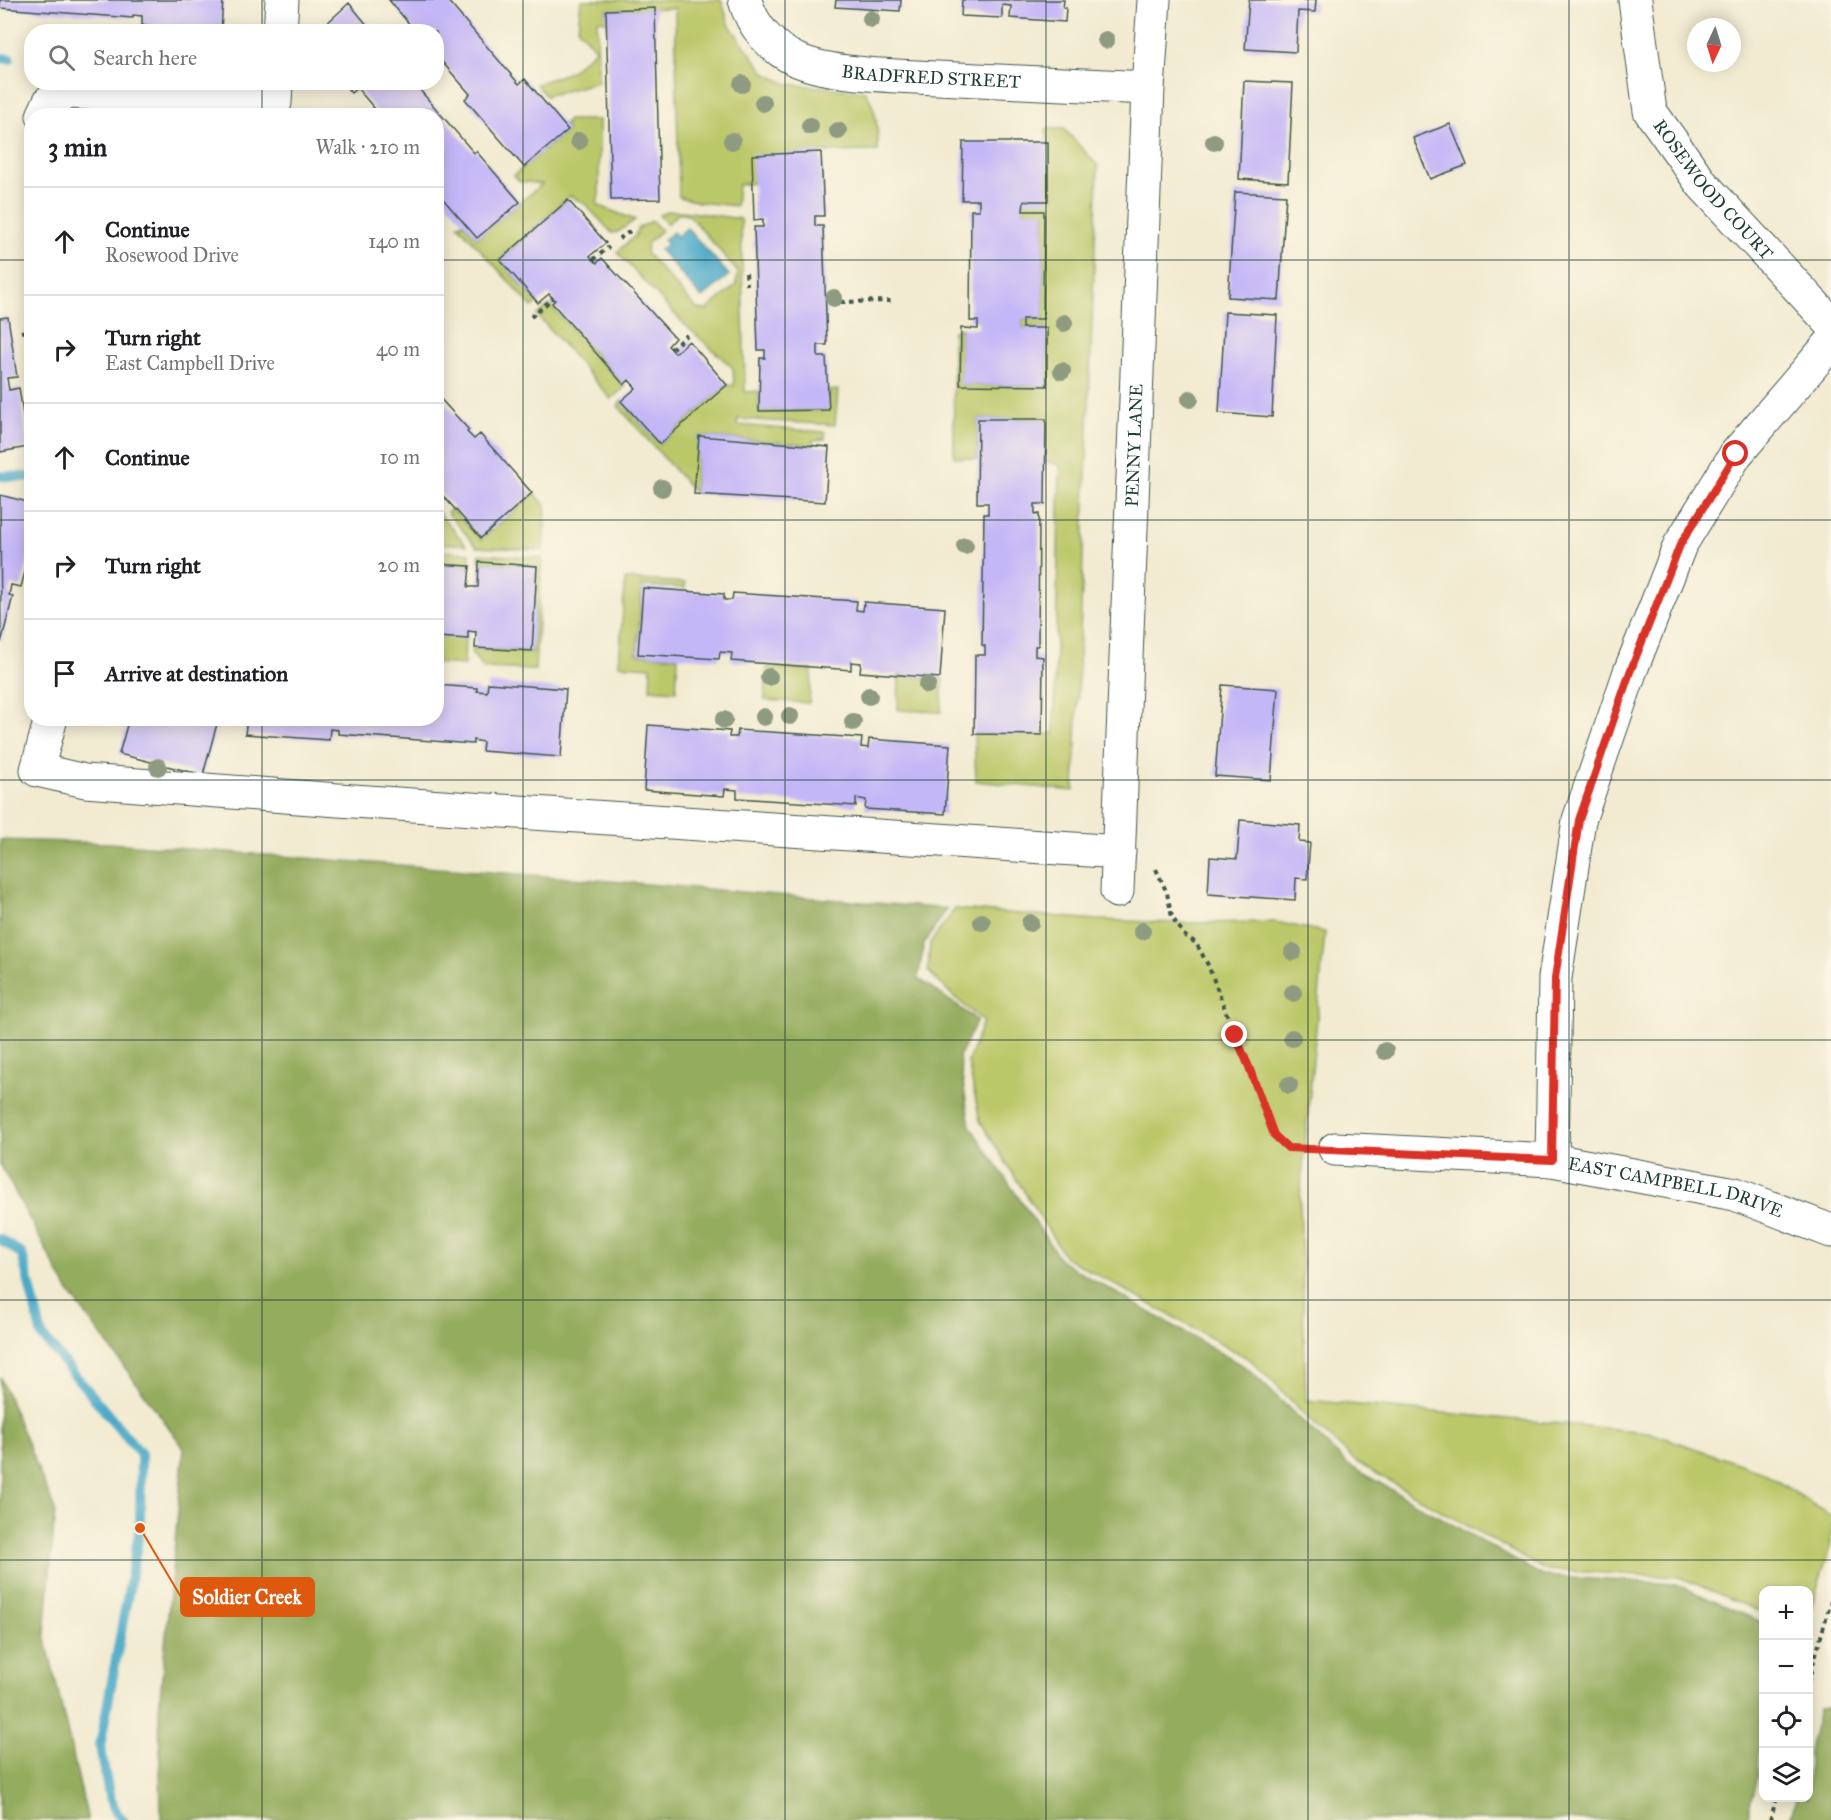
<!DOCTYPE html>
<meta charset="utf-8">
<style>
:root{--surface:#fff;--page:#f6f6f6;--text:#202124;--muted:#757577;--line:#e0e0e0}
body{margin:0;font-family:"IM FELL Great Primer",serif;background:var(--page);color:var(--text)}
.controls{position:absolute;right:18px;bottom:18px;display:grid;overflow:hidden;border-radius:12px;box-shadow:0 3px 15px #0003}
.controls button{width:54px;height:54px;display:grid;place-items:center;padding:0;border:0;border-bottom:2px solid var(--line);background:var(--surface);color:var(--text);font:30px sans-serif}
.compass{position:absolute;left:1687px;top:18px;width:54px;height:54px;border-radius:50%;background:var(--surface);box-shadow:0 3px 15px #0003;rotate:184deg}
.stop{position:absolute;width:18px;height:18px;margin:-14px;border:4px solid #d93025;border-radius:50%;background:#fff}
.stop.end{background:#d93025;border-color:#fff;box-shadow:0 2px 6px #0008}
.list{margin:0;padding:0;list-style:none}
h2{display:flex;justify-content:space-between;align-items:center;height:78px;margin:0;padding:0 24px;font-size:26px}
h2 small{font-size:20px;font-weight:400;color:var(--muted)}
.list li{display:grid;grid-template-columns:39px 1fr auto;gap:18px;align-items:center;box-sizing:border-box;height:108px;padding:0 24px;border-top:2px solid var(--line)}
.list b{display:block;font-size:22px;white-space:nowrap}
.list p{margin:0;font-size:20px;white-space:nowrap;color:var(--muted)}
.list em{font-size:20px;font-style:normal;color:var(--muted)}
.icon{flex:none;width:33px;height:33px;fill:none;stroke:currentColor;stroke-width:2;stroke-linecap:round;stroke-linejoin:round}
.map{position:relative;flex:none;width:1831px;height:1820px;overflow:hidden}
.search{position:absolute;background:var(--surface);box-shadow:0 3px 15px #0003;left:24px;top:24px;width:420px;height:66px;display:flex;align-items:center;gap:15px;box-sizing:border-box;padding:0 21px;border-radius:24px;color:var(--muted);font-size:22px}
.panel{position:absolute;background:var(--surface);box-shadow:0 3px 15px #0003;left:24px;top:108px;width:420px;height:618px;border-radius:24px}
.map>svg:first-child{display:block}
.green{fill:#bbc869;stroke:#6d824e;stroke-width:1.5}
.forest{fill:#94ac5d;stroke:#5a7448;stroke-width:1.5}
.water{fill:#49a9c8;stroke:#34737e;stroke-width:1.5}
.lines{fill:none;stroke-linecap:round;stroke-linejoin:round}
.stream{stroke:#49a9c8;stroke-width:10}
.building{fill:#c4b7f7}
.street-casing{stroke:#3f574c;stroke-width:35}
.path{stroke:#3f574c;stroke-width:4;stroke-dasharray:4.5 4.5;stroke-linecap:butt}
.street{stroke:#fff;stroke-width:33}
.tree{fill:#8f9b81}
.route{stroke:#d93025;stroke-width:8}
.grid{fill:none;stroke:#1f3d34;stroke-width:1.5;stroke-opacity:0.55}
.labels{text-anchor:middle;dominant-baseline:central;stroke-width:4.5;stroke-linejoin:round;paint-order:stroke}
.street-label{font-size:18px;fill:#1f3d34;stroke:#fcf5e5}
.leader{fill:none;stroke:#de580e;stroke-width:2}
.callout-dot{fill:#de580e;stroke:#fcf5e5;stroke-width:2}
.callout{fill:#de580e;stroke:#de580e;stroke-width:2}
.callout-label{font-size:20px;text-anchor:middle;font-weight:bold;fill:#fff}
</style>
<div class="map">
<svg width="1831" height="1820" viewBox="0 0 1831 1820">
<rect width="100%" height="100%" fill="#fcf5e5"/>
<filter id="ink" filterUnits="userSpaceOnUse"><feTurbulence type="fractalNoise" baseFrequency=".0167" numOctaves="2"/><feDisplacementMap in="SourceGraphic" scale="12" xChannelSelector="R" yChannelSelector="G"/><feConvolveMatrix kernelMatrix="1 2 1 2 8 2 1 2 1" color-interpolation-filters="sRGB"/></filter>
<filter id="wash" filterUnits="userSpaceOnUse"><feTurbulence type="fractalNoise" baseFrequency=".008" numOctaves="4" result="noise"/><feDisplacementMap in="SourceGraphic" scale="24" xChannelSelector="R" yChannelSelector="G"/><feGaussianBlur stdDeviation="1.35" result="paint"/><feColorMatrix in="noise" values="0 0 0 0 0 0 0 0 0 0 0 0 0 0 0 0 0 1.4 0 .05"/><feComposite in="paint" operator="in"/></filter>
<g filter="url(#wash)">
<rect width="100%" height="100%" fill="#f2ebd1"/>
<path class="green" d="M581,0H721L730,26L765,73L787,84L865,91C877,109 878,130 878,151L821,152L753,183L738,185L736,206L699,202L679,197L675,8L606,10L607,21L597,20L598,82L546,96L536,84L570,72L596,49L578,29Z
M99,109L105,111L107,116H75L87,110Z
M568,120H599V194L597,205L635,220L618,232L612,233L584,203L570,196L500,260L538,303L532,307L458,225L463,222L477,238L542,184L519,181L514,175L568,130L564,125Z
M1046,129H1064L1098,166L1074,791L976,781L974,734H1054L1060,465L1045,461V419H978L977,459L954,457L953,331L961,328V385L1047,386V328H1022V319H1043L1044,212L1023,211L1024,201L1048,142Z
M668,211H682L741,219L745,392L759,391V411L828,410L829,391L838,390L835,425L738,419L737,425L825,432V439L813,440V445L699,436L694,492L618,406L621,401L660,444L727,385L734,386L733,368L682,322L617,252L635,236L638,228L652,221L661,230L647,244L646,253L697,309L707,310L736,285L738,272L689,215L678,214L667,224L659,215Z
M550,305L625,387L611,399L537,315Z
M535,493L546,507L543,550L477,547L447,512L452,509L481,540Z
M436,511H437L466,545L437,543Z
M436,551L470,553V566L437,564Z
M479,554L542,558L535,670L484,668L472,654L473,648L533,652L537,566L479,561Z
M625,579L685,583V588L642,586L637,654L678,657L676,691L650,689L651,667L619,665Z
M436,637L465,638L464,665L437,663Z
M767,667L812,670L809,703L765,700Z
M899,676L943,679L941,712L898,710Z
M955,909L1099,920L1177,923L1275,922L1325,932L1300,1199L1306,1400L1648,1432L1763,1472L1831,1516V1544L1809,1616L1808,1590H1764L1763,1613L1679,1577L1545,1570L1356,1462L1310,1420L1251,1360L1065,1257L980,1121L968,1062L983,1021L954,997L928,971L930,943Z"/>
<path class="forest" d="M0,840L110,843L623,882L947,909L924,944L918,978L977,1020L959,1057L970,1126L1062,1262L1247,1368L1348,1465L1543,1576L1676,1584L1763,1623V1676L1757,1777L1746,1820H161L159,1708L184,1448L67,1289L0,1164Z
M0,1377L55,1510L45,1635L88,1820H0Z
M1831,1708V1820H1790L1796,1798H1808L1809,1750L1819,1710Z"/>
<path class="water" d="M687,228L729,275L702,298L660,250L667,244L664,240L673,232L677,236Z"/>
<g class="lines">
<path class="stream" d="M0,58L10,59
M0,476L32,477
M0,1239L22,1254L42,1336L141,1454L140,1528L100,1746L109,1794L115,1811L123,1820"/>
</g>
<g id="blocks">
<path class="building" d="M0,0H223L221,31L142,25V16L133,15V18L0,8Z
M389,0H447L519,84L525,79L568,130L524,167L465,99L470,94L436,55V32H416Z
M836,0H901L900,11L835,7Z
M962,0H1064L1063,8H1066L1065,22L1010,18L1011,6L1002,5V18L961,16Z
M1249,0H1316L1315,12L1298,11L1296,52L1245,49Z
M349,3L373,32H317L324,26Z
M655,8L660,199L611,200L606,10Z
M1244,81L1293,83L1288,182L1239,179Z
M342,82H413L474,153L476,151L520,202L477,238L436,191V185L439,182L436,180V116H381L357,88L351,93Z
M1450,124L1467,165L1430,179L1413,138Z
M963,142H1048V201H1024L1023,211H1044L1043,319H1022V328H1047V386L960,385L961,328L978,329V321H970L971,210H979V200H962Z
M821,152L824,216H815V226H823L827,345H818V357H826L829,410L759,411L760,358H765V350H758L754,227H763V219L754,220L752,155Z
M1235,192L1286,195L1279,300L1228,297Z
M568,200L606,243L590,256L593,260L597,263L602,258L675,338L668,346L675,353L689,341L727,385L660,444L621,401L636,388L629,380L624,385L552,303L555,300L549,294L538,303L500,260Z
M1225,312L1277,315L1272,417L1219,413Z
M8,317L17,377L7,378L9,390L19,388L28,447L0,452V318Z
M436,394L469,430L467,432L474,439L480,434L532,493L481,538L436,488Z
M978,419H1046L1045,504H1035V515L1039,514L1038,646H1035V656L1043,657L1042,735L974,734L975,655H985V646L982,645L984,514H988V503H977Z
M699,436L829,447L825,502L694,494Z
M0,495L32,503V546L21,587L11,585L9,595L13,596L1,643Z
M479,562L537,566L532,651L475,648L476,632L468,631V639L436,637V564L470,566L468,587H478Z
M643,588L724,594V600H732L733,593L857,601L856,610L863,611L864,602L945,608L940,678L860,672L861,663L851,662V670L731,661L732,653L720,652L719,659L638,654Z
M488,683L566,689L561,757L482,751L483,742L473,740V744L338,734V730L330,729L329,740L245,734L247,718H436V685L477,688V691L487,692Z
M1222,685L1278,689L1271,780L1215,776Z
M129,718L218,720L203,775L119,754Z
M648,725L730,731L729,737H737L738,730L862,738L861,747L868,748L869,739L950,745L945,814L865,809L866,800L856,798V806L737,798V790L725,789L724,796L644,790Z
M1240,820L1300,825L1299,842L1310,843L1307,879L1296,878L1295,900L1208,894L1210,857L1237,859Z"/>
</g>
</g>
<g filter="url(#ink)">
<use href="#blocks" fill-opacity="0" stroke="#3f574c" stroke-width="1.5"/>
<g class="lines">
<defs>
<g id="street">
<path id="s1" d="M745,0C752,26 772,49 797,60C832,75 898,76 937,78C1007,81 1078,85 1148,88"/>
<path id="s2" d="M1635,0L1650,111L1702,184L1831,323"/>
<path d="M280,32L282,0"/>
<path d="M43,116L50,101L70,92L275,103L276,82"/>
<path d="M51,718L37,770L85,781L338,800L1119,852"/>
<path id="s3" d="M1117,891L1148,88L1154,0"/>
<path id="s4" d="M1335,1149L1552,1160L1735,1194L1831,1231"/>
<path d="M1552,1160L1555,978L1579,820L1630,672L1680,545L1736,454L1831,343"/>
</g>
</defs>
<use href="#street" class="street-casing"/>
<path class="path" d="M619,239L633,229
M593,260L609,247
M746,273L747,285
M841,302L891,301
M531,317L553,298
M21,332L32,330
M671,349L687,335
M1156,869L1167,893L1172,917L1185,936L1196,943L1208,965L1235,1035L1249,1067L1274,1135L1288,1148L1303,1149
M1808,1682L1831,1601
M1770,1820L1777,1798"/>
<use href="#street" class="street"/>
</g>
<g class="tree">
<circle cx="871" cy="19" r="9"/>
<circle cx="1106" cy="40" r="9"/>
<circle cx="742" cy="84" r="9"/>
<circle cx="763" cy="103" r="9"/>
<circle cx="810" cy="126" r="9"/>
<circle cx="838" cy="131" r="9"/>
<circle cx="579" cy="141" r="9"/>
<circle cx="732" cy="141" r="9"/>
<circle cx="1214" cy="142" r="9"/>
<circle cx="834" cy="298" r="9"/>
<circle cx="1064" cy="323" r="9"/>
<circle cx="1062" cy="371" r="9"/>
<circle cx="1190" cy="399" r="9"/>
<circle cx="662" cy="488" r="9"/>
<circle cx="965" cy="546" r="9"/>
<circle cx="769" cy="677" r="9"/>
<circle cx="927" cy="685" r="9"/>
<circle cx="869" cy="696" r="9"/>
<circle cx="790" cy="716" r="9"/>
<circle cx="764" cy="717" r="9"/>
<circle cx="724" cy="720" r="9"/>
<circle cx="853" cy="722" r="9"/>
<circle cx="158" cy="767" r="9"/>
<circle cx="982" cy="922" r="9"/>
<circle cx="1030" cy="923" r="9"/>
<circle cx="1142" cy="931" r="9"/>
<circle cx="1293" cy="952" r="9"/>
<circle cx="1293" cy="993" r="9"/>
<circle cx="1292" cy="1038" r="9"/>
<circle cx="1385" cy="1051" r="9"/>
<circle cx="1289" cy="1085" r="9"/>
</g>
</g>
<g class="lines" filter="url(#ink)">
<path class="route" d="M1235,1035L1249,1067L1274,1135L1288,1148L1552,1160L1555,978L1579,820L1630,672L1680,545L1736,454"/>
</g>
<path class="grid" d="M262,0V32M523,0V1820M785,0V1820M1046,0V1820M1308,0V1820M1569,0V1820M262,82V116M0,260H32M436,260H1831M0,520H32M436,520H1831M262,718V1820M0,780H1831M0,1040H1831M0,1300H1831M0,1560H1831"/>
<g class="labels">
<g class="street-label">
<text stroke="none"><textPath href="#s1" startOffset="218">BRADFRED STREET</textPath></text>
<text stroke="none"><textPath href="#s2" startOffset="213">ROSEWOOD COURT</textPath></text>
<text stroke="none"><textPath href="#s3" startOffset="446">PENNY LANE</textPath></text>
<text stroke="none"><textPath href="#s4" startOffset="344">EAST CAMPBELL DRIVE</textPath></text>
</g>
</g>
<path class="leader" d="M140 1528L181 1597"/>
<circle class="callout-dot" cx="140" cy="1528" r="6"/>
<rect class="callout" x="181" y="1578" width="133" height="38" rx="6"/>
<g class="callout-label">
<text x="247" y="1604">Soldier Creek</text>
</g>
</svg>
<div class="controls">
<button>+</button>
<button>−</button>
<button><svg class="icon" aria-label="locate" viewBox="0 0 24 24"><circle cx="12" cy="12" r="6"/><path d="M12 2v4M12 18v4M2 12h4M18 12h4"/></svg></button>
<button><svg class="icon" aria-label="layers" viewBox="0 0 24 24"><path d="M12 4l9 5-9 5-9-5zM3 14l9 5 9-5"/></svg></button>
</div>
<svg class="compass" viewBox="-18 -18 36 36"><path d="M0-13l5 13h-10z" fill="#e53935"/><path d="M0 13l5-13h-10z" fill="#757577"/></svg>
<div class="stop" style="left:1736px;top:454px"></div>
<div class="stop end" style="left:1235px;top:1035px"></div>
<div class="search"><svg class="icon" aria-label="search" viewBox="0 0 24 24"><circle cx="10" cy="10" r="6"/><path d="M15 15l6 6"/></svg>Search here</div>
<section class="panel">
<h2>3 min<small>Walk · 210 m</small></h2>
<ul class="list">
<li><svg class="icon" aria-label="ahead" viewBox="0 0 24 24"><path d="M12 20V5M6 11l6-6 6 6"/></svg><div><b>Continue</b><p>Rosewood Drive</p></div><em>140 m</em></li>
<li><svg class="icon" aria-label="right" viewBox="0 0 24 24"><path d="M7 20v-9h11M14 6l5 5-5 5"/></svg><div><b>Turn right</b><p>East Campbell Drive</p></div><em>40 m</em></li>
<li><svg class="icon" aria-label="ahead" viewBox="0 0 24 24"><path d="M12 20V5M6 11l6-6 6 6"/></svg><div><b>Continue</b></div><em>10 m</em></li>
<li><svg class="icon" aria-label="right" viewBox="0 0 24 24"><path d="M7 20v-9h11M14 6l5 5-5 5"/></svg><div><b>Turn right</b></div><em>20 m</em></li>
<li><svg class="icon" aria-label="arrive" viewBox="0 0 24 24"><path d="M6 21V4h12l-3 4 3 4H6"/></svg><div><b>Arrive at destination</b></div></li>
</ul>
</section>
</div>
